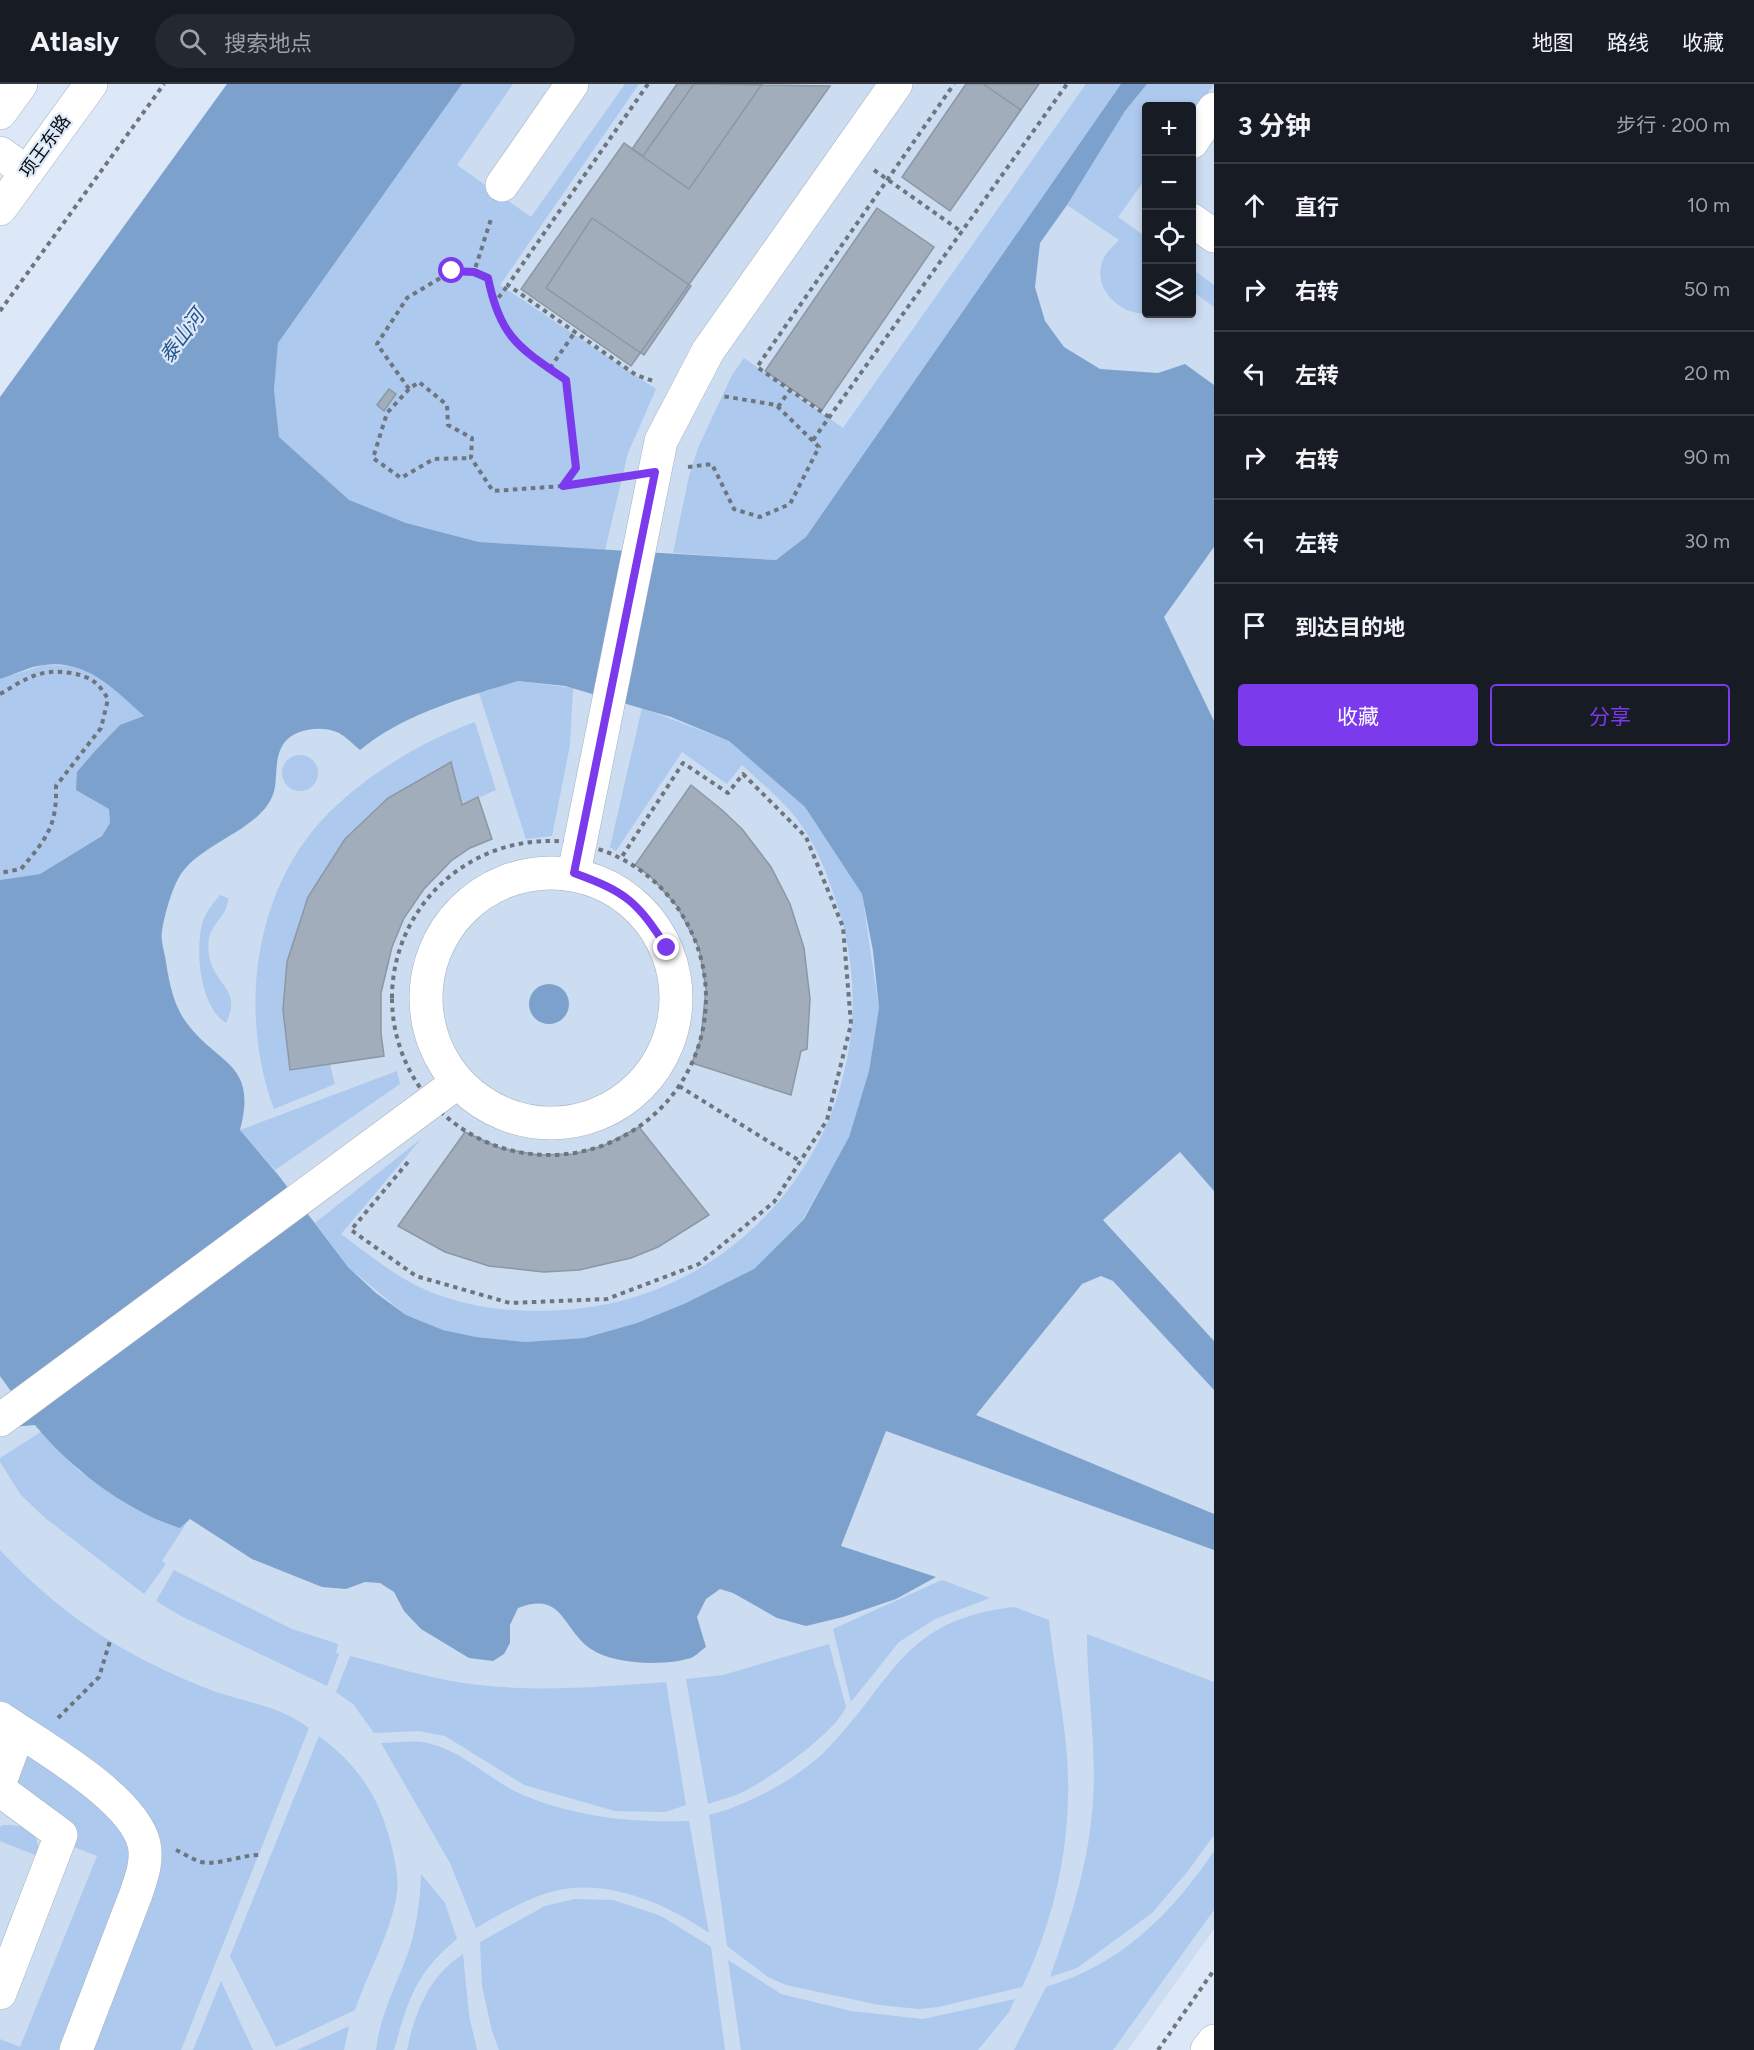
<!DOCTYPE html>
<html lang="zh">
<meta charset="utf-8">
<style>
:root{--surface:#171b24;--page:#242831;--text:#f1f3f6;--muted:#9ea1a6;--line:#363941;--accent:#7c3aed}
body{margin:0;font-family:Figtree,"Noto Sans SC",sans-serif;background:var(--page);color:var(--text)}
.controls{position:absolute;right:18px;top:18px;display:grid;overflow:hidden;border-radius:6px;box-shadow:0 3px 9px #0003}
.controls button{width:54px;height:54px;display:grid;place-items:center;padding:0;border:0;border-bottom:2px solid var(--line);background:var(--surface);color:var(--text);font:30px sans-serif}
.stop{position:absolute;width:18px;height:18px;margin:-14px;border:4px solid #7c3aed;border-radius:50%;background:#fff}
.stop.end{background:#7c3aed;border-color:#fff;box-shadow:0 2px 6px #0008}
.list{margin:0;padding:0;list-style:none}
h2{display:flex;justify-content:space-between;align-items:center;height:78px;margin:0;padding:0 24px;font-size:26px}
h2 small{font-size:20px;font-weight:400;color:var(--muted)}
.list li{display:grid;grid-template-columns:39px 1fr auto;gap:18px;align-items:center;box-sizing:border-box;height:84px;padding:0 24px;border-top:2px solid var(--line)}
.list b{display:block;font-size:22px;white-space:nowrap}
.list em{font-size:20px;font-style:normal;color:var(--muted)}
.actions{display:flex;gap:12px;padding:18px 24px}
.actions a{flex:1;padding:14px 0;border:2px solid var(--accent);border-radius:6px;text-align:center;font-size:21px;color:var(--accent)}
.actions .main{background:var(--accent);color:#fff}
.icon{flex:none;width:33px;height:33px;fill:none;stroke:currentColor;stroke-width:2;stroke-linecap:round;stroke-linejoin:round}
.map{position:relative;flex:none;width:1214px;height:1966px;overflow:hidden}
header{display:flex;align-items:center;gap:36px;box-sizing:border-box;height:84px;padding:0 30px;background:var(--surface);border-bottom:2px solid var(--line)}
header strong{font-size:28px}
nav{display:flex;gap:33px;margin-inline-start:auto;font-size:21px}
.search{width:420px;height:54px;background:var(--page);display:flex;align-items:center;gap:15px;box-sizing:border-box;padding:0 21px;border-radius:33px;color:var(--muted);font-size:22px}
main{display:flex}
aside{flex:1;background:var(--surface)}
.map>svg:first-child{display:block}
.built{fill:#ccdcf1;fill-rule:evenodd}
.green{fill:#adc9ed}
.water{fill:#7da1cd;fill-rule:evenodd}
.building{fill:#a2adbc;stroke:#8c97a5;stroke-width:1.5}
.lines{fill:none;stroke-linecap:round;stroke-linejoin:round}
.minor-casing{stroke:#a5b0bf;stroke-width:34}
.major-casing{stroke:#a5b0bf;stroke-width:34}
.path{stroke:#6d757f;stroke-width:4;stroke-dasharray:4.5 4.5;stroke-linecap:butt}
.minor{stroke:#fff;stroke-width:33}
.major{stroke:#fff;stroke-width:33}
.route{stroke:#7c3aed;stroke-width:8}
.labels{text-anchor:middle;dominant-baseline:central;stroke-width:4.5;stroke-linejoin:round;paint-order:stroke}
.street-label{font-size:18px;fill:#080c11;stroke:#dce8f7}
.water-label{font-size:20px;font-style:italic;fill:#22538b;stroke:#dce8f7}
</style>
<header>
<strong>Atlasly</strong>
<div class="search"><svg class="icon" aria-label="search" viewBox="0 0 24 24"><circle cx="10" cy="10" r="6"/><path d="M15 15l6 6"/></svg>搜索地点</div>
<nav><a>地图</a><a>路线</a><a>收藏</a></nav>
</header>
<main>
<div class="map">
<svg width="1214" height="1966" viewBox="0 0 1214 1966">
<rect width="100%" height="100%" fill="#dce8f7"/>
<path class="built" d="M462,0H1214V1845L1128,1966H0V595ZM1146,22H1192V230H1146Z"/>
<path class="green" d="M462,0H513L457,81L531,133L625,0H639L500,201L656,305L628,369L605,466L479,458L406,439L349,417L279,353L274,306L278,259Z
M1086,0H1121L806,454L776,476L673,469L689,392L698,364L732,291L744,274L843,344Z
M1147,0H1214L1192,32V22H1146V94L1118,133L1146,153V229C1123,232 1095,207 1101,182C1103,171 1111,164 1119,156L1067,121L1125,27Z
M1192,185L1214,201V223L1192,207Z
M44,581L77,582L104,596L144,632L97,717L109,725L110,739L102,752L40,790L0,796V595Z
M518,597L573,604L570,661L552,752L526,755L479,609Z
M642,624L729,657L805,723L862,810L879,925L869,987L849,1053L803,1135L754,1185L686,1219L637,1239L583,1254L525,1258L476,1253L443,1246L406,1231L348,1183L315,1139L421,1055L341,1150C368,1170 397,1194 428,1207C472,1225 516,1229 563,1226C769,1213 904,1005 834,811C827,790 818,767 806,748C790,722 764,702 742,681L727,700L682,668L616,767L610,763Z
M475,638L496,706L462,721L451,678L388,714L345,755L308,813L291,986L330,980L335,1000L274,1025C239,931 253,811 322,736C362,693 420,658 475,638Z
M282 689a18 18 0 1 1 36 0a18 18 0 1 1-36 0Z
M220,811L228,814C228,837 204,838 209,871C214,902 243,905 226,939C199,922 194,862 204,834C208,825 214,818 220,811Z
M397,987L400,1000L275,1086L240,1046Z
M41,1348L80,1388L189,1435L162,1477L166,1480L144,1510L44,1433L21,1411L0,1378V1374Z
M0,1466C60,1530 121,1570 203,1603C239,1618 278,1620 309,1644L181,1966H92L155,1773L0,1618Z
M174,1486L292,1545L338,1560L336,1569L339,1570L327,1602L181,1532L156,1517Z
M942,1496L990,1514L935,1535L899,1558L851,1618L833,1545Z
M1014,1523L1049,1536C1055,1594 1070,1655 1068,1713C1067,1778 1050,1846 1022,1903L938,1923L919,1925L879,1921L786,1901L768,1893L727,1862L709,1731C749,1721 803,1692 831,1661C897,1591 904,1536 1014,1523Z
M1087,1550L1214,1598V1751L1187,1788L1152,1829L1077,1884L1050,1893C1069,1840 1087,1786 1092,1729C1098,1670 1087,1610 1087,1550Z
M829,1560L846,1623C834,1650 770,1694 743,1708C732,1713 719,1716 708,1720L686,1595L723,1591Z
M350,1572C387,1581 425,1593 463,1599C530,1609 599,1603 666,1598L686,1721L665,1728L615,1727L524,1701L445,1652L419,1647L374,1649L353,1620L336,1608Z
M319,1652C360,1683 380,1714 392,1764C395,1778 399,1795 397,1809C391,1849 368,1888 355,1926L276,1963L230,1872Z
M381,1659C396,1659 416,1655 431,1660C466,1669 490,1697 523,1711C575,1733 633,1739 689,1737L709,1849C664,1818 602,1792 547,1809C523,1817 498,1831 476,1844L450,1779Z
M29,1672L103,1714L133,1771L65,1966H0V1955L20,1963L97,1772L72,1762L22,1708L16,1696L21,1676Z
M3,1741C31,1741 37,1746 40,1773L0,1757V1743Z
M1214,1767V1826L1113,1966H1014L1046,1903C1120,1881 1172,1830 1214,1767Z
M421,1790L445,1819L457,1855C416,1888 408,1916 394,1966H376C380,1933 393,1908 405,1877C416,1850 420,1820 421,1790Z
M575,1815L613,1816L661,1832L711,1863L725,1966H499L492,1947L482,1902L480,1858L545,1822Z
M463,1870L469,1931L477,1966H407C415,1928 429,1892 463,1870Z
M728,1876L781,1910L851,1927L923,1935L1015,1915L1009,1928L978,1966H741Z
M221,1897L253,1966H193Z
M349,1942L344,1966H297Z"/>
<path class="water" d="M227,0H462L278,259L274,306L279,353L349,416L406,439L479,458L776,476L806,453L1121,0H1147L1125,27L1067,121L1040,159L1035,203L1045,237L1064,263L1100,285L1158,289L1185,280L1214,301V463L1164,533L1214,637V1107L1180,1068L1103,1136L1214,1257V1306L1113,1197L1101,1192L1082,1200L976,1331L1214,1430V1466L886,1347L841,1462L936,1493L896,1515L843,1533L806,1542L777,1534L733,1509L720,1505L706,1515L697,1533L706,1563C701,1566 696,1572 691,1574C665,1582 614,1581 591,1565C562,1545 563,1506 518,1524L510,1541V1559L504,1570L493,1577L469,1574L421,1545L404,1527L394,1508L380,1499L365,1498L346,1505L322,1503L252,1475L190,1435L180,1444C126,1427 70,1384 35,1341L2,1344L26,1328L0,1292V796L40,790L102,752L110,739L109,725L76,706L77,688L95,667L120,641L144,632C115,606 87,575 44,581C30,582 14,591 0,595V313ZM518,597L565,602L671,633L729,657L805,723L862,810L873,867L879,924L869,987L849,1053L804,1135L754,1185L686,1219L637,1239L584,1254L525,1258L476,1253L443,1246L406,1231L376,1209L348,1183L279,1092L240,1046C258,978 218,982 186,938C174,922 169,898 166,878C165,869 160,856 162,847C164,832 171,808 178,795C198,757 268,746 275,703C277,688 275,672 284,659C295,644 323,641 339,649C346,653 353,660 360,666C403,630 465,613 518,597Z
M529 920a20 20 0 1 1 40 0a20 20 0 1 1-40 0Z"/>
<path class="building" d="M677,0H762L689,105L632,65Z
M694,0L830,2L631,282L521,205L624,59L643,72Z
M966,0H1039L950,127L902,93Z
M966,0H983L1021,26L950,127L902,93Z
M877,124L934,163L822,326L765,287Z
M592,134L691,202L644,271L546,204Z
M389,305L396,310L384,327L377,321Z
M451,678L462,721L478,713L492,755L470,764L451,777L424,805L404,834L392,863L381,909V949L384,972L290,986L283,926L287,878L308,813L345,755L388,714Z
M691,701L722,726L742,745L771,783L790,820L804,864L810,915L807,965L801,967L791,1011L692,979L701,954L706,904L699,864L677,822L651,793L635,781Z
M639,1043L709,1131L658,1163L631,1174L579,1186L544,1188L489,1182L445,1168L398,1142L465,1048L500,1064L538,1071L573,1070L603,1062Z"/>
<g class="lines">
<defs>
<path id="minor" d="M1192,58L1214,25
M0,69L27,88
M502,101L572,0
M1192,136L1214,152
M426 914a125 125 0 1 1 250 0a125 125 0 1 1-250 0Z
M574,789L661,357L708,267L896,0
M0,1336L458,998
M0,1634C40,1662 133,1713 144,1760C148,1777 141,1795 136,1810L76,1966
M0,1698L19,1647
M0,1706L61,1751L0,1909"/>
<path id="major" d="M0,29L21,0
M0,125L91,0
M1207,1966L1214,1957"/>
</defs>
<use href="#minor" class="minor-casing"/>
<use href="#major" class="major-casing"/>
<path class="path" d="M648,0L508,201L636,291L656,298
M874,86L962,148
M474,188L452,187L407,214L377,260L409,305L419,298L447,321L448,341L472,354L471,374L493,407L563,402L576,384L566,296C518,263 500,254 488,194L474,188L492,132
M493,221L508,201
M0,227L164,0
M550,284L575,248
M409,305L387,329L373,374L401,394L434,375L471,374
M778,323L790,306
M829,333L757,283L954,0
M813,356L1067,0
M688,383L712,380L734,425L760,433L790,420L819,363L776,321L722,312
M563,402L622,393
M0,610C26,595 39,584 71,589C91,593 98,598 108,615L101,644L56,702C57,742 47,754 21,785L0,789
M392 914a157 157 0 1 1 314 0a157 157 0 1 1-314 0Z
M679,1002L800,1077
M408,1078L351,1146L416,1192L510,1219L607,1215L699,1180L774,1118L827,1036L851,940L843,843L806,753L743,690L728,709L683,679L621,774
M58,1634L99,1593L110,1557
M176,1766C183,1769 190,1774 198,1777C213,1783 241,1771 259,1771
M1158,1966L1214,1886"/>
<use href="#minor" class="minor"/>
<use href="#major" class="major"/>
</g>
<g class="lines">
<path class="route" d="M452,187L474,188L488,194C500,253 518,263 566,296L576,384L563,402L655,388L574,789C626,808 637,817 667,864"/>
</g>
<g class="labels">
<g class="street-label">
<text transform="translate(45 62) rotate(-54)">项王东路</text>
</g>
<g class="water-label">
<text transform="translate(182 252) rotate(-54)">泰山河</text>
</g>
</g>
</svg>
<div class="controls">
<button>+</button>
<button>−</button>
<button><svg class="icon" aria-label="locate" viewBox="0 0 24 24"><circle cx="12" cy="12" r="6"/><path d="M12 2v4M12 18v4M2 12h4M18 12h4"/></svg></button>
<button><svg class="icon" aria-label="layers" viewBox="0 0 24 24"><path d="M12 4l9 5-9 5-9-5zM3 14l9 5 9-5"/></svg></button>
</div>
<div class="stop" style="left:452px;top:187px"></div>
<div class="stop end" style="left:667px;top:864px"></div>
</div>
<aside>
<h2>3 分钟<small>步行 · 200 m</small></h2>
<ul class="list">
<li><svg class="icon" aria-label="ahead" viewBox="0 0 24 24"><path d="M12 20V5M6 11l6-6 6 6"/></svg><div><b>直行</b></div><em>10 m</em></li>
<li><svg class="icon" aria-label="right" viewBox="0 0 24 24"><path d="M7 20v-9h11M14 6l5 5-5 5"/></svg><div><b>右转</b></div><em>50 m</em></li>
<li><svg class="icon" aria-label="left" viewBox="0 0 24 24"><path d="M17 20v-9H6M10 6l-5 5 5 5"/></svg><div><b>左转</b></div><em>20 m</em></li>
<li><svg class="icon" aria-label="right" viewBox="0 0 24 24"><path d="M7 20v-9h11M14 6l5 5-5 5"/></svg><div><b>右转</b></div><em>90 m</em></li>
<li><svg class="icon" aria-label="left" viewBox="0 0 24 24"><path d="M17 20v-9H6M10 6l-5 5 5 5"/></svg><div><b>左转</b></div><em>30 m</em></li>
<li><svg class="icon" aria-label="arrive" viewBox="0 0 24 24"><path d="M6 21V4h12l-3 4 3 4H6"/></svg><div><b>到达目的地</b></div></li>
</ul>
<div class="actions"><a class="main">收藏</a><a>分享</a></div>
</aside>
</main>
